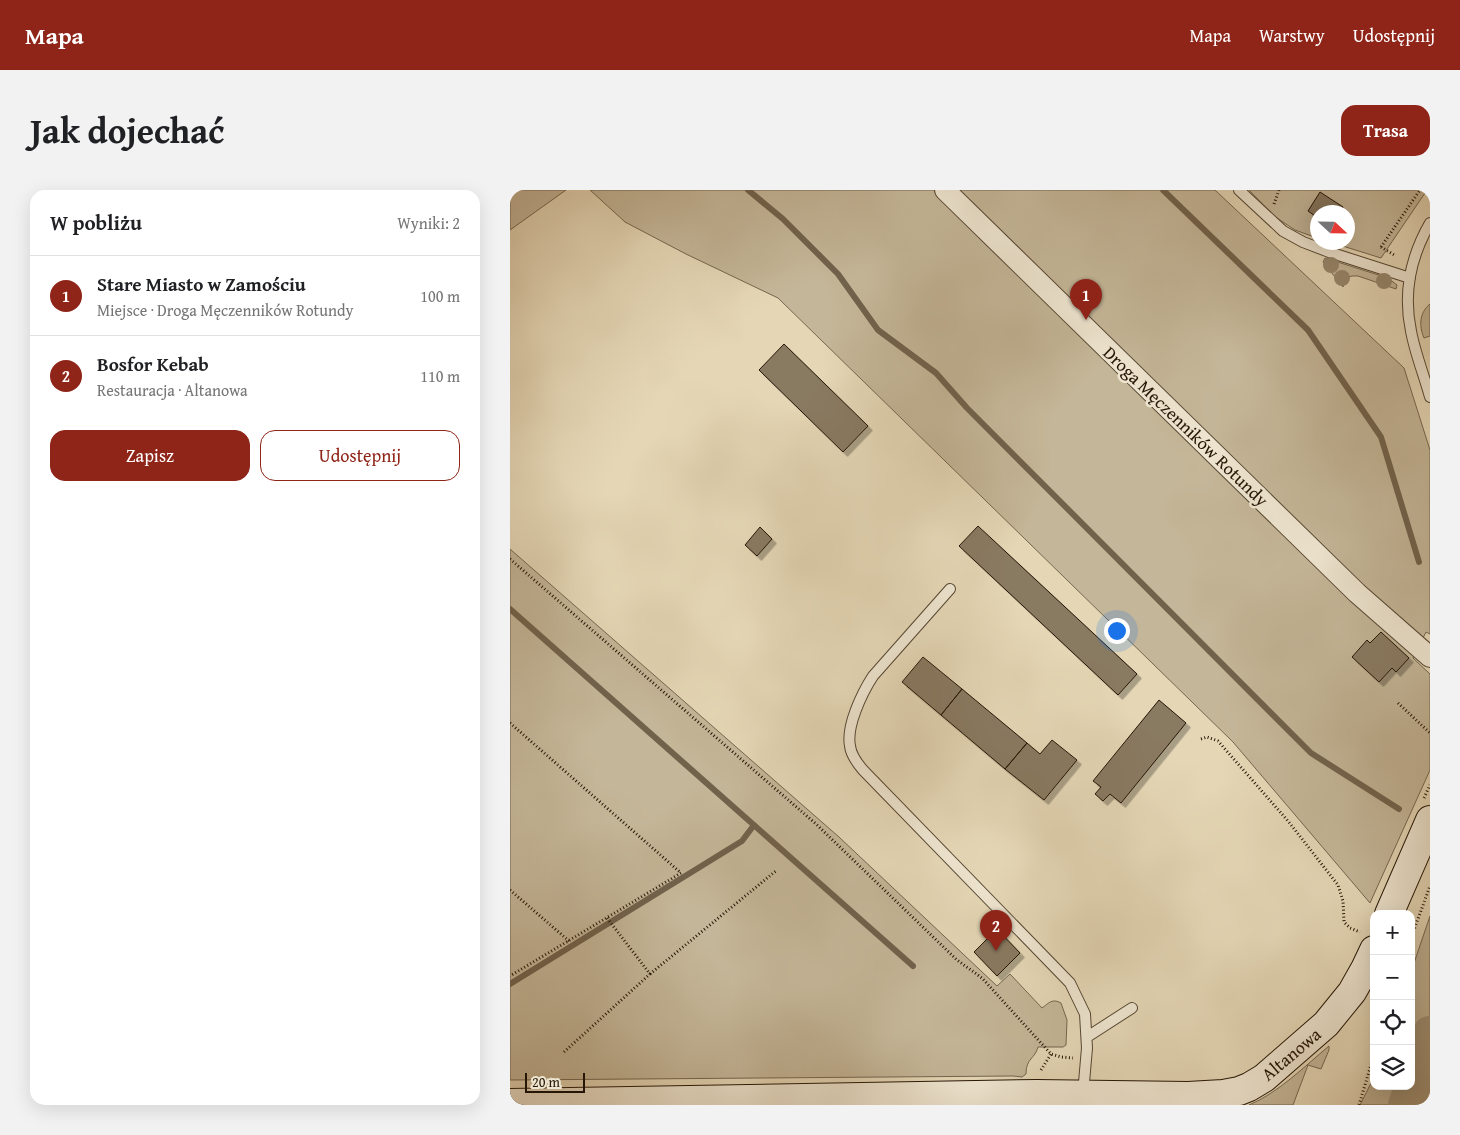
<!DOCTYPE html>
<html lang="pl">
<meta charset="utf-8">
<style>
:root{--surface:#fff;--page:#f2f2f2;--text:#202124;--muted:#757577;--line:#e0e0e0;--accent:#8f2418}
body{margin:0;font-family:"Gentium Book Plus",serif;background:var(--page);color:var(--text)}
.controls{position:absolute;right:15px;bottom:15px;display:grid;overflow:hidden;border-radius:10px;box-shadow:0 5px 20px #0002}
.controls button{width:45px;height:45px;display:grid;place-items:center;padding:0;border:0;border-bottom:1px solid var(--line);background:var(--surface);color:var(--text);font:25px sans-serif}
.compass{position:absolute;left:800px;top:15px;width:45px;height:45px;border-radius:50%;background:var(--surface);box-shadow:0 5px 20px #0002;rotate:112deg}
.scale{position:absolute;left:15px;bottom:12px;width:60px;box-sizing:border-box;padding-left:5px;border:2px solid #251606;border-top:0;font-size:14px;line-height:18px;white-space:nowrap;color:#251606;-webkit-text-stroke:4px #eee5d0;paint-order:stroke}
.you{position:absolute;left:606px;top:440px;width:18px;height:18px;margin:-12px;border:4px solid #fff;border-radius:50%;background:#1a73e8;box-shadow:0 0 0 8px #1a73e833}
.badge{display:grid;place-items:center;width:32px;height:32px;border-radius:50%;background:var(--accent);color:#fff;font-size:16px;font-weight:700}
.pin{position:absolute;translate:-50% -41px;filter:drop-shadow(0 1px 2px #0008)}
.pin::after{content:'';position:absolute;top:26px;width:18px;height:15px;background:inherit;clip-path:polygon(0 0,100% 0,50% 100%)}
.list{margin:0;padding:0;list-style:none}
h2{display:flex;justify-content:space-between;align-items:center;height:65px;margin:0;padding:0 20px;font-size:21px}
h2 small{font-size:16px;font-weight:400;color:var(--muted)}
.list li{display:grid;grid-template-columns:32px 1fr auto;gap:15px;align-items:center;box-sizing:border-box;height:80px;padding:0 20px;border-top:1px solid var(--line)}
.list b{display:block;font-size:19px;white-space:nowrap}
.list p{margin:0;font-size:16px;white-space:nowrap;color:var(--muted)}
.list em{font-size:16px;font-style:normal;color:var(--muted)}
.actions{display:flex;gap:10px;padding:15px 20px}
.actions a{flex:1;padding:11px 0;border:1px solid var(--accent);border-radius:15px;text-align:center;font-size:18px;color:var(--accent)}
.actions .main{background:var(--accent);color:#fff}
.icon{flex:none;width:28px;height:28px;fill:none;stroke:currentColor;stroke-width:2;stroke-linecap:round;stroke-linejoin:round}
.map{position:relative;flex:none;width:920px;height:915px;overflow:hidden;border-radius:15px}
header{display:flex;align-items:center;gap:30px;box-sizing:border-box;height:70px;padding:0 25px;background:var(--accent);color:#fff}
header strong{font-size:24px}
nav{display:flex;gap:28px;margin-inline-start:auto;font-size:18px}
.intro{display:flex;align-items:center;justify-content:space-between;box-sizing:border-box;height:120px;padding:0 30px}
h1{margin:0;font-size:35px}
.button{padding:12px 22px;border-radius:15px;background:var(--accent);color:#fff;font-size:18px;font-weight:700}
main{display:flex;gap:30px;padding:0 30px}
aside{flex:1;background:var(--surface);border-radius:15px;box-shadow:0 5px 20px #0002}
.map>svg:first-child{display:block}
.green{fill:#c4b698;stroke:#74664f}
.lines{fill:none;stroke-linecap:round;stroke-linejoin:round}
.stream{stroke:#71624c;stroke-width:6}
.river{stroke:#a4957a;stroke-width:36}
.building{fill:#897a62;stroke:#251606;filter:url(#shadow)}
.lane-casing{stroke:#554632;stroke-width:12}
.street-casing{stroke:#554632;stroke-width:22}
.secondary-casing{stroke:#251606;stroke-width:30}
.path{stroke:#251606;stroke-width:3;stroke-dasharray:1 2.5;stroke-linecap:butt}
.lane{stroke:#eee5d0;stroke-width:10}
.street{stroke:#eee5d0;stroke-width:20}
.secondary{stroke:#eee5d0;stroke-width:28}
.tree{fill:#96876d}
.labels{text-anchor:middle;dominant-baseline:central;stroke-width:5;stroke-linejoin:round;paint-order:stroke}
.street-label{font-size:18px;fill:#251606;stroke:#eee5d0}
</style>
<header>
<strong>Mapa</strong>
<nav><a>Mapa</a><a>Warstwy</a><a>Udostępnij</a></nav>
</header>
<div class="intro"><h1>Jak dojechać</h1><a class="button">Trasa</a></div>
<main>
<aside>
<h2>W pobliżu<small>Wyniki: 2</small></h2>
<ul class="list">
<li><span class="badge">1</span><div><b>Stare Miasto w Zamościu</b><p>Miejsce · Droga Męczenników Rotundy</p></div><em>100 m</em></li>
<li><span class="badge">2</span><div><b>Bosfor Kebab</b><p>Restauracja · Altanowa</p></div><em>110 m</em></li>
</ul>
<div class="actions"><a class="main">Zapisz</a><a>Udostępnij</a></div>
</aside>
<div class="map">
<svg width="920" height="915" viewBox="0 0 920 915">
<defs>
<filter id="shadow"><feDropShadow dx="4.5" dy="4.5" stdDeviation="0" flood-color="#0004"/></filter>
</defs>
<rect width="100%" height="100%" fill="#e5d7b6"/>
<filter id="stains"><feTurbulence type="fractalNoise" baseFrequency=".004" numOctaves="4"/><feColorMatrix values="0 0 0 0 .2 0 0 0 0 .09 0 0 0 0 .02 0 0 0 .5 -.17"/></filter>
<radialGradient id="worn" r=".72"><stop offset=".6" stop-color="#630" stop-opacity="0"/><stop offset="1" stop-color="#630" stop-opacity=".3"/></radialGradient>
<path class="green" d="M0,0H56L0,40Z
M80,0H705L894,178L920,260V444L916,442L903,468L920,484V580L860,713L723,552L268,108L176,64L115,32Z
M739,0H917L871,68L823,53L838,52V22H808L807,48L785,40L764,26Z
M815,68L878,88L887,95L886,99L848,86H842L836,88L833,97L813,72Z
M920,114V146L914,148C909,136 909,123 920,114Z
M0,359L329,647L487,796L500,784L532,818C539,813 542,808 551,813L557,830L556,855L553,857H528C525,869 516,868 516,884L512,887L503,886L0,890Z
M920,726V915H850L864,887V896H901V782Z
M819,856V860L811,879L798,875L783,915H739C768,903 795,876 819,856Z"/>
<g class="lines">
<path class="stream" d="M238,0L273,29L328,84L368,140L426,183L457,218L801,563L889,619
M653,0L798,140L871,247L909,372
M0,419L403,776
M0,794L232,651L244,635"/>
<path class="river" d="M896,915L920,844"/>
</g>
<path class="building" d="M810,2L833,17L830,22H808V28L798,21Z
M274,154L358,236L333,262L249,180Z
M468,336L627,484L608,505L449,356Z
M250,337L262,349L247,366L235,355Z
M871,442L899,468L886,482L882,478L869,492L842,467L857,450L860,453Z
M413,467L452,499L431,525L392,492Z
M452,499L517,553L495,579L431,525Z
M649,510L676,533L611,613L600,604L593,611L585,604L591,597L583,591Z
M542,550L567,570L534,610L495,579L517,553L530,564Z
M487,739L510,763L487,786L464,762Z"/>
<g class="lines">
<defs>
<path id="lane" d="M729,0L773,41L793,52L819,62L900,88
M920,33C901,66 893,103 901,141C905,163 914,185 920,207
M440,399L363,486C352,503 336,536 340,556C341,565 347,573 353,580L560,793L575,824L577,858L573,904
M577,847L622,818"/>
<path id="street" d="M435,0L847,403L920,467"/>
<path id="secondary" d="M879,724L920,630
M0,913L527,904L678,906L713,904L729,901L739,897L754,888L816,834L842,802L855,779L864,760"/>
</defs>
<use href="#lane" class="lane-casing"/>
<use href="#street" class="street-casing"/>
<use href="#secondary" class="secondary-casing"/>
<path class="path" d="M764,14L769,0
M871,57L910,0
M871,57L886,66
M0,369L306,634L447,770L472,788L541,864L551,867L563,868
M888,513L920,543
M0,533L171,683L0,786
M691,549L697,547L708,551L778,631L828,695L833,711L834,732L840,738L850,742
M914,608L920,595
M0,700L59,751
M901,748L920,696
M140,784L267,680
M54,862L140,784L97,728
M531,880L541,864
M849,915L864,865"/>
<use href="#lane" class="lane"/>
<use href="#street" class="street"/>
<use href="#secondary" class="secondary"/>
</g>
<g class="tree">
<circle cx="821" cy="75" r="8"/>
<circle cx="832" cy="88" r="8"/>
<circle cx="874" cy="91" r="8"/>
</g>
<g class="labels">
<g class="street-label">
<text transform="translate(676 236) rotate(44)">Droga Męczenników Rotundy</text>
<text transform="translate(781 864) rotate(-40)">Altanowa</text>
</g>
</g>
<rect width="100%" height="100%" filter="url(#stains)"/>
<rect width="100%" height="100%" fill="url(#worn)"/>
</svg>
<div class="controls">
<button>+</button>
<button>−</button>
<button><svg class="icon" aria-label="locate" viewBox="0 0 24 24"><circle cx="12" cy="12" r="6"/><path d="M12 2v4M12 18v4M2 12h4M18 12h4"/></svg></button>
<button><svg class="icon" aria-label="layers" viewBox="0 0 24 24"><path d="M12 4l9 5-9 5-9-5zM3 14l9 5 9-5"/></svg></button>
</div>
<svg class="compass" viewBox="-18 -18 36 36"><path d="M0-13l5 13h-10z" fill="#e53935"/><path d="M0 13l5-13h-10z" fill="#757577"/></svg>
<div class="scale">20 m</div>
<div class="you"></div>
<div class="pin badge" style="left:576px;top:130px">1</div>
<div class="pin badge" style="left:486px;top:761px">2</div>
</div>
</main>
